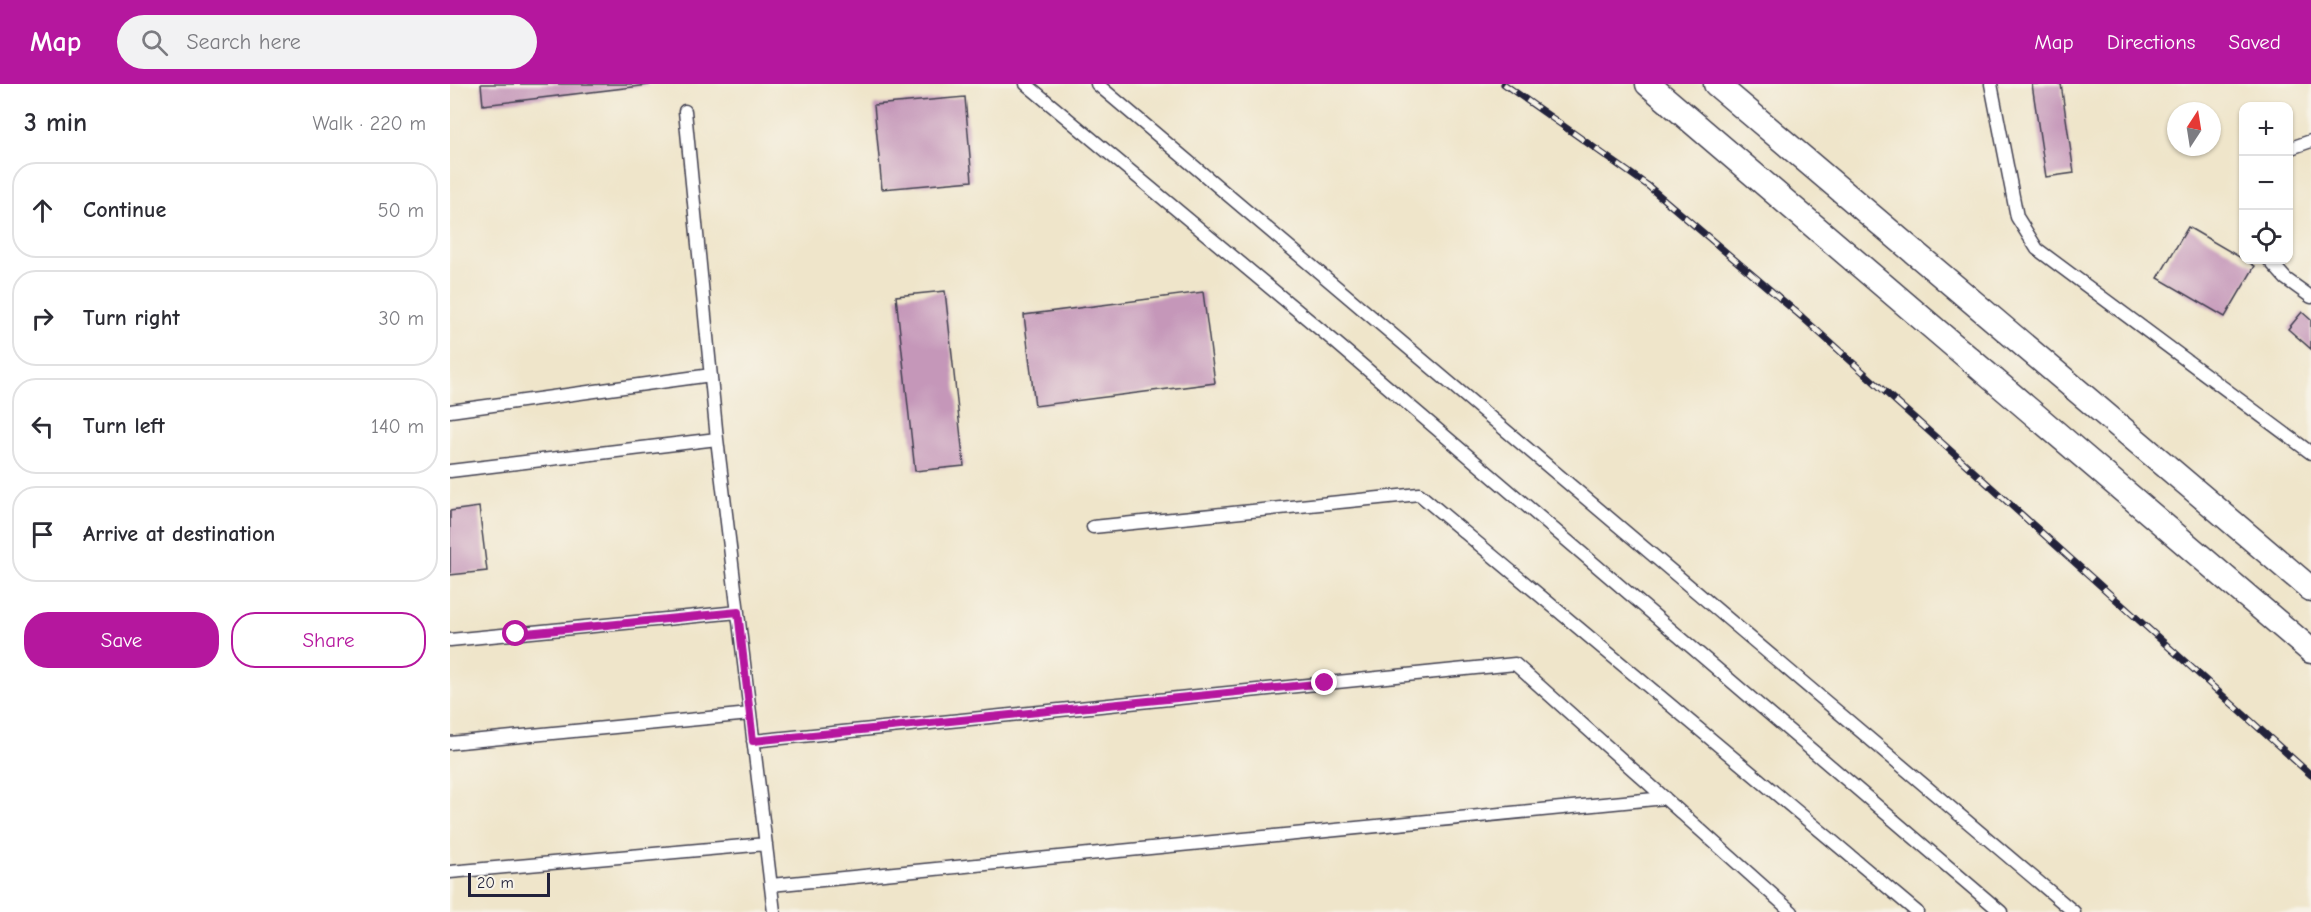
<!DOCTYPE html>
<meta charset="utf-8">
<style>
:root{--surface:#fff;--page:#f2f2f3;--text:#2b2b33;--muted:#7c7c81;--line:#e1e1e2;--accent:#b5179e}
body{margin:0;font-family:"Comic Neue",sans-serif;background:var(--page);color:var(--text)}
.controls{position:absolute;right:18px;top:18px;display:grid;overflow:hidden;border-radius:12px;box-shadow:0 2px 4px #0004}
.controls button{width:54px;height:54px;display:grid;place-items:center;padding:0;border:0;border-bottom:2px solid var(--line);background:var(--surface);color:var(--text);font:30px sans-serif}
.compass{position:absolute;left:1717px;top:18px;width:54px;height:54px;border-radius:50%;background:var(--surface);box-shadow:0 2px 4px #0004;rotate:12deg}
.scale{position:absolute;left:18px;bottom:15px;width:82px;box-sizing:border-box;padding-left:6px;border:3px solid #22223b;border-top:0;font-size:16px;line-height:21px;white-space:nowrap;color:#22223b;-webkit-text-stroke:4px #f7f3e8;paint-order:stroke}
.stop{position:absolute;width:18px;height:18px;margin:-14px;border:4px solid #b5179e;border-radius:50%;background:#fff}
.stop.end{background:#b5179e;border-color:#fff;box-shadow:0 2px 6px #0008}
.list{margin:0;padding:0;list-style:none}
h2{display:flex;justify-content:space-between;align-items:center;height:78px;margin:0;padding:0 24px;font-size:26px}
h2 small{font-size:20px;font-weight:400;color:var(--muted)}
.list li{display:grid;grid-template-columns:39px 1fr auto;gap:18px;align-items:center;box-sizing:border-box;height:96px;margin:0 12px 12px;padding:0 12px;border:2px solid var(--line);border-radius:24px}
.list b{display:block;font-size:22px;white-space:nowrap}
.list em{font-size:20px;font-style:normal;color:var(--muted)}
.actions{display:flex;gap:12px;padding:18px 24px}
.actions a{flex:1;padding:14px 0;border:2px solid var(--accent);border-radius:24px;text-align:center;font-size:21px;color:var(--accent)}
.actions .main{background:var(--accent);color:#fff}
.icon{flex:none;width:33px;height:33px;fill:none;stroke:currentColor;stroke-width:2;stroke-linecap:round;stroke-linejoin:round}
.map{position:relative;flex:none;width:1861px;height:828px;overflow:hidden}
header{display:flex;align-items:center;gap:36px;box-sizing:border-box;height:84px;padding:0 30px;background:var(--accent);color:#fff}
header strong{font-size:28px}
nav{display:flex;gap:33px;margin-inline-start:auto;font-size:21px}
.search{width:420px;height:54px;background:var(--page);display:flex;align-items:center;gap:15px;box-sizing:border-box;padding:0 21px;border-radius:33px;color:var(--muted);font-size:22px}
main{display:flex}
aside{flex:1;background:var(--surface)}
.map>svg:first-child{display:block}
.building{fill:#c597b9}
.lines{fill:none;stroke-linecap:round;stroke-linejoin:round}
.lane-casing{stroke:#413f50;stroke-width:15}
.street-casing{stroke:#413f50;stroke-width:27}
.lane{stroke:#fff;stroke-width:12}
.street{stroke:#fff;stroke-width:24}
.rail-casing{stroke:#22223b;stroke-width:7}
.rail{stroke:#f7f3e8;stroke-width:4.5;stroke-dasharray:14;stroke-linecap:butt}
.route{stroke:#b5179e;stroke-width:8}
</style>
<header>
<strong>Map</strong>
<div class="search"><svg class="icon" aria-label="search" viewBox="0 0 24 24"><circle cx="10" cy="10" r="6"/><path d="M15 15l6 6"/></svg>Search here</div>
<nav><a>Map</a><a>Directions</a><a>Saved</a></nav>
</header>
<main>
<aside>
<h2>3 min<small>Walk · 220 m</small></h2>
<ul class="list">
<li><svg class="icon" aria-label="ahead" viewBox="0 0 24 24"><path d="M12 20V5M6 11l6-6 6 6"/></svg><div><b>Continue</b></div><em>50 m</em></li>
<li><svg class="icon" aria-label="right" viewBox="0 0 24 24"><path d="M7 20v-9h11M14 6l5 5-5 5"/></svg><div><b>Turn right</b></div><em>30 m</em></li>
<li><svg class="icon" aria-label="left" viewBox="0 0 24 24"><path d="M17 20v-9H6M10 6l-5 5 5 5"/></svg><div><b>Turn left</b></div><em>140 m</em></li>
<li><svg class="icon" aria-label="arrive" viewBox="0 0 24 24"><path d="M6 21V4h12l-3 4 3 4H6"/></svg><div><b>Arrive at destination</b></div></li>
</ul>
<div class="actions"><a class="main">Save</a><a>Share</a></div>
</aside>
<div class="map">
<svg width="1861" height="828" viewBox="0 0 1861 828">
<rect width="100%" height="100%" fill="#f7f3e8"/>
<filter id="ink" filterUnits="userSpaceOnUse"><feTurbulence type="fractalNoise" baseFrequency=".0167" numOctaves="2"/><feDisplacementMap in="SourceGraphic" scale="12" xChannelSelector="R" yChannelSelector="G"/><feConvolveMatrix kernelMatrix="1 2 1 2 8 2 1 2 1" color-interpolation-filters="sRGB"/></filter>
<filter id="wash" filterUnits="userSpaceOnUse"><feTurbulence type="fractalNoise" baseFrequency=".008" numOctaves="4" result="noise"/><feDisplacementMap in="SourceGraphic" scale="24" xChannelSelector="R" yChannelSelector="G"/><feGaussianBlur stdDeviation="1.35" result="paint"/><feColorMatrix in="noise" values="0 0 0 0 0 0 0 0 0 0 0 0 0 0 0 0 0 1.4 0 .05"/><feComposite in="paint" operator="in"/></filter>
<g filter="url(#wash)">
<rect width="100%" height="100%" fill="#efe5ca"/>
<g id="blocks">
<path class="building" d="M31,0H199V1L33,21Z
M1582,0H1611L1624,89L1596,93Z
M515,13L522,97L432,105L424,21Z
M1738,143L1805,182L1775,233L1708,194Z
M495,207L514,382L465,387L446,212Z
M753,208L765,299L585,322L574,231Z
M1852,228L1861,236V265L1838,245Z
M29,423L37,487L0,491V427Z"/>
</g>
</g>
<g filter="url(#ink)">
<use href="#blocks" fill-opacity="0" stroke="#413f50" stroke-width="1.5"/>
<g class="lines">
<defs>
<path id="lane" d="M576,0L884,257L1551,828
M647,0L1624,828
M1541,0L1567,133L1587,165L1861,369
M235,27L267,355L324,828
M1838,65L1861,57
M1819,176L1836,195L1861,213
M0,327L261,291
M0,387L267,355
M643,443L969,410L1467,828
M0,556L288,528
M303,657L1065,580L1342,828
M0,659L300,630
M0,788L316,760
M321,801L1215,714"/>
<path id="street" d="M1198,0L1861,567
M1266,0L1861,505"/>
</defs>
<use href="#lane" class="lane-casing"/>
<use href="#street" class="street-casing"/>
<use href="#lane" class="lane"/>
<use href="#street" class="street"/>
<defs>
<path id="rail" d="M1054,0L1197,101L1352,233L1861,691"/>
</defs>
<use href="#rail" class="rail-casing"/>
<use href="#rail" class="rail"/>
</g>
</g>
<g class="lines" filter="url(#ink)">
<path class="route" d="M66,550L288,528L303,657L875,599"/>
</g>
</svg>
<div class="controls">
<button>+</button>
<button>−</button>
<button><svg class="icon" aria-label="locate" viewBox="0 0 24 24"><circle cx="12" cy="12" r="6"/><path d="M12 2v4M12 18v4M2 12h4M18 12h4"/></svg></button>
</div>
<svg class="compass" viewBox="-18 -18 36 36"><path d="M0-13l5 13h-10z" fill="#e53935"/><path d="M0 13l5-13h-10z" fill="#7c7c81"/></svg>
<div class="scale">20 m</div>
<div class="stop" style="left:66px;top:550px"></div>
<div class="stop end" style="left:875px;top:599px"></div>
</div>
</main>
